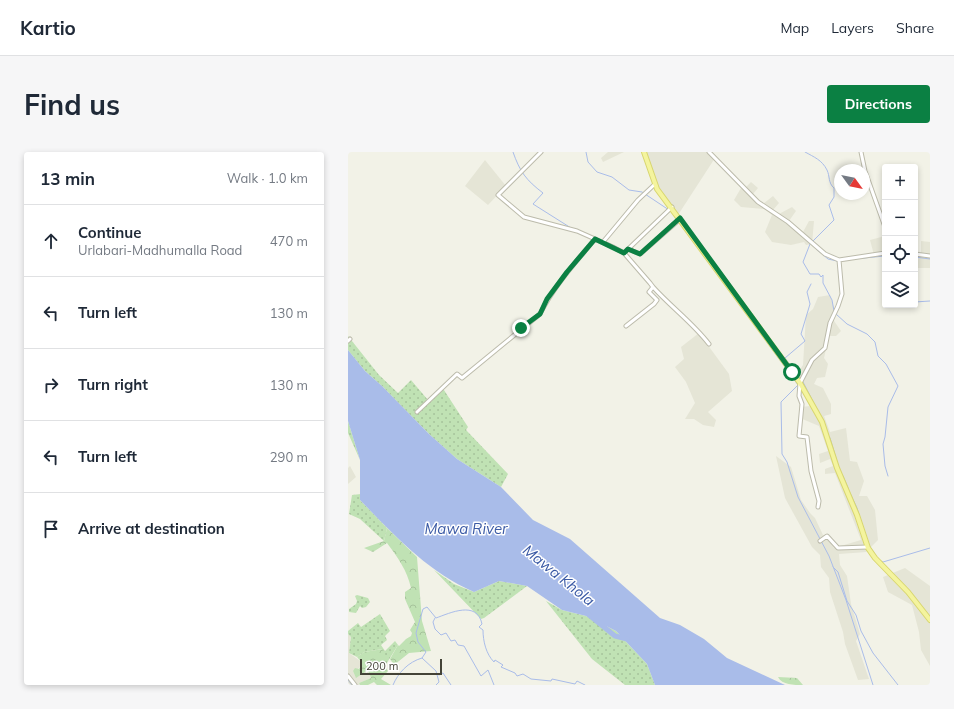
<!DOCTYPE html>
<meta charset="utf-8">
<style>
:root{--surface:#fff;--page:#f6f6f7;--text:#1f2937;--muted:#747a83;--line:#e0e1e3;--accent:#0b8043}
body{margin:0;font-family:Mulish,sans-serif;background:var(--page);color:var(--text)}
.controls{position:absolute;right:12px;top:12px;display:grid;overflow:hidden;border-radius:4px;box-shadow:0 2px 6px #0003}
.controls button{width:36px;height:36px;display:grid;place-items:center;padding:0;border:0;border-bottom:1px solid var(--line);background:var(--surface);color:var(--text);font:20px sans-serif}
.compass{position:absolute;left:486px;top:12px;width:36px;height:36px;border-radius:50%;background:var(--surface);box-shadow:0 2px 6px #0003;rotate:123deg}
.scale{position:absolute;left:12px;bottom:10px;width:82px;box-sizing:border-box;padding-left:4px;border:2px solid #444337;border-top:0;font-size:11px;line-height:14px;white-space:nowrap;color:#444337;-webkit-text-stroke:3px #fff;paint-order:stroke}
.stop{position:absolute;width:12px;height:12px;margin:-9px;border:3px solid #0b8043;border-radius:50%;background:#fff}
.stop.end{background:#0b8043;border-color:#fff;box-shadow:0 1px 4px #0008}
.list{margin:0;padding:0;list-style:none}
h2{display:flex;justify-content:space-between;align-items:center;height:52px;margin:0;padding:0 16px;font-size:17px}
h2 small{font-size:13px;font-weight:400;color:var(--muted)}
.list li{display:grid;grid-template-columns:26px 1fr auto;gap:12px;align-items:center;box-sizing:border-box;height:72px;padding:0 16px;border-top:1px solid var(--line)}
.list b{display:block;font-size:15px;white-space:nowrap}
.list p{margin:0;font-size:13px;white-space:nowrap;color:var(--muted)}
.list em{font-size:13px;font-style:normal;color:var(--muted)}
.icon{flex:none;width:22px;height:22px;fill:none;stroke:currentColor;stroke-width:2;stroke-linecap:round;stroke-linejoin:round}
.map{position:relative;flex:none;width:582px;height:533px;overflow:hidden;border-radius:4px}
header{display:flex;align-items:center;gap:24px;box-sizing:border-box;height:56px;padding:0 20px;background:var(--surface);border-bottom:1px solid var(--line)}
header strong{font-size:19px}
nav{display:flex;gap:22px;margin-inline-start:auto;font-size:14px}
.intro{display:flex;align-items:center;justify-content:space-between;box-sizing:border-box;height:96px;padding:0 24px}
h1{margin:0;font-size:28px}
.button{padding:10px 18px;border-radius:4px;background:var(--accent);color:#fff;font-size:14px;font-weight:700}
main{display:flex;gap:24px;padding:0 24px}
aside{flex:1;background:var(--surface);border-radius:4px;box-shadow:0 2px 6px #0003}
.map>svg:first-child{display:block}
.residential{fill:#e5e5d6}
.grass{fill:url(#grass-dots)}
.forest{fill:url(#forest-crowns)}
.water{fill:#a9bce9}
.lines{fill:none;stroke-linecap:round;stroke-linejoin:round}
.stream{stroke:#a9bce9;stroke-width:1}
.river{stroke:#a9bce9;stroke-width:5}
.minor-casing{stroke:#bcbbab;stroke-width:5}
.major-casing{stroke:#d8d670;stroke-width:6}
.minor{stroke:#fff;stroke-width:3}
.major{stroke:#f4f49e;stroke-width:4}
.route{stroke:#0b8043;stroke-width:5}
.labels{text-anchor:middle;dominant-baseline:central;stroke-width:3;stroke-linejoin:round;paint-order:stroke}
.water-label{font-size:15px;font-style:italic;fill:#3b5aa5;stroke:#fff}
</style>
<header>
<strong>Kartio</strong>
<nav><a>Map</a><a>Layers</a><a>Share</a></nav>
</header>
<div class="intro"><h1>Find us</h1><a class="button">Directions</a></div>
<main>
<aside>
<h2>13 min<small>Walk · 1.0 km</small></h2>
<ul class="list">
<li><svg class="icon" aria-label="ahead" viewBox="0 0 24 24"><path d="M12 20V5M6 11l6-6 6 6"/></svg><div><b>Continue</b><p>Urlabari-Madhumalla Road</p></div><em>470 m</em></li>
<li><svg class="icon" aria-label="left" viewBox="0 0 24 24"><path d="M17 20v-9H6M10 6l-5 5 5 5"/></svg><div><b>Turn left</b></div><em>130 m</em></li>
<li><svg class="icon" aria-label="right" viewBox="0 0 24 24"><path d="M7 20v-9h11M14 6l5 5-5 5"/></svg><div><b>Turn right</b></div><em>130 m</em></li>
<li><svg class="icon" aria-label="left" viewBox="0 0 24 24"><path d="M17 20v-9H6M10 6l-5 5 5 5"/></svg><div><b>Turn left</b></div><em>290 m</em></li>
<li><svg class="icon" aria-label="arrive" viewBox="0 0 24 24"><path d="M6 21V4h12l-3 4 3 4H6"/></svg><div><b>Arrive at destination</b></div></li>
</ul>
</aside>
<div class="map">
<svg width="582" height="533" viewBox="0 0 582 533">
<defs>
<pattern id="grass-dots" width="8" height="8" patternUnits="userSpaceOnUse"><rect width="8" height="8" fill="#c0e2b4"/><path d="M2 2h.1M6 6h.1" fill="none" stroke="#a6c39b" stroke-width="1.8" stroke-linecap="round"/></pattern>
<pattern id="forest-crowns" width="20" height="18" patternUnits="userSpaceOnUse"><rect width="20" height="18" fill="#c0e2b4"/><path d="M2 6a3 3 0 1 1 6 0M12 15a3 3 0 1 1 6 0" fill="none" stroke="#a6c39b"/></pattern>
</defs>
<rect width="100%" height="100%" fill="#f2f2e7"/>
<path class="residential" d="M260,0H276L255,10L253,6Z
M296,0H361L367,6L330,63L307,32Z
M137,8L158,34L140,53L117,34Z
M403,30L410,36L405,42L415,52L425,44L431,51L425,58L431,62L444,55L448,59L441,69L455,80L461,69H466L464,92L458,93L456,90L443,93L424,90L417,80L424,63L417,57L393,55L386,48L393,36L398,35Z
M537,84V101L526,103L522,88Z
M573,89L582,90V116H567V103H573Z
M482,143L487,159L484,166L493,179L488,184H481L476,206L480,212L477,225L469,226L466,232L475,236L483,252V262L476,264L482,280L498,276L502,309L509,310L516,329L511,344H519L527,358L530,388L518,400L491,402L492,413L499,424L503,452L512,482L508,489L521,527L510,528L497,492L495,480L482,440L481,426L473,415L472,403L464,395L437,346L428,304L443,315L453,348L462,361L467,366L475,383L479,384L486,396L513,388L487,321L477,322V317L485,314L482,307L472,311L471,302L480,299L471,274L452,266V255L463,254L447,225L455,213L458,163L465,157L470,145Z
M351,181L381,222L384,239L360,260L368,268L366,275L355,273L346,267H337L347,251L338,230L327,215L336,207L333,195Z
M2,314L8,325L0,332V316Z
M557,416L582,434V514L573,498L571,480L564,453L540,440L535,425Z
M0,482L3,485L1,501L15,511L10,517L5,519L8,525L20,518L23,526L11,531L12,533H0Z"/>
<path class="grass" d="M0,184L31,223L50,241L63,228L80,248L94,235L120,275L118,278L160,322L153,335L109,307L81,282L34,234L17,219L0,198Z
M0,269L12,308L0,281Z
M13,342L12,348L39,376L36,389L12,367L1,362L4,343Z
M86,418L106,432L126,440L151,429L179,434L136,466L133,467Z
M9,443L20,446L22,450L18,455L14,456L12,454L8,461L1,460V457L8,452L9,449L7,444Z
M198,449L214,458L238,464L268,479L299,512L307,533H277L244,507Z
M32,462L42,479L37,484L39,488L33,493L37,499L47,489L50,493L37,514L33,509L35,497L16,500L9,505L1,501L3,485L0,482V479L10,471L13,475Z"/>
<path class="forest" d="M39,376L69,405L74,469L83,499L61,501L46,513L42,507L50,493L51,494L58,487L63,484L64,481L62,478L67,470L57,447V440L63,436C59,418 50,406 39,391L25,400L16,396L36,389Z
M35,497L38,505L33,509L40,519L33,527L43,533H29L26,530L20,533H12L11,531L23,526L20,518L8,526L5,519L7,516L11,517L14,511L9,505L16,500Z
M430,525L449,526L455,533C446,533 434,533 430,525Z"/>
<path class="water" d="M0,198L17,219L34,234L81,282L109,307L153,335L185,368L222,387L312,466L332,473L356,487L379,506L437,533H307L299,512L268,479L238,464L214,458L179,434L151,429L126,440C80,420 47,384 12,348V308L0,269Z"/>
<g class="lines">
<path class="stream" d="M165,0C172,20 178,28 195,41L185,52L223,76
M238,0L240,10L249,20L264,25L281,38L294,40L324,60
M457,0C466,5 474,8 479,18C482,24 480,31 486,36V45L481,53L486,68L464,90
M462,92L455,110L462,122H471L473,125L475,123V131L484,148L486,159
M467,96L480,107L489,109
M567,105L582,107
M505,107L537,104
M463,132L459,140L462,152L453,182L457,189L437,206L455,230L474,267
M390,150L450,233L433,250L434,302L439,310L450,345L481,404L498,448L525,533
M567,150L582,149
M488,162L499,172L519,182L527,190L530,204L538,212L550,234L540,255L537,285L535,292L537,314L540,324
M482,286L491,316
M495,324L500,336
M502,341L509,356L514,373
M521,393L526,401
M531,408L535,410L582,396
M485,415L490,420L499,449L508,463L513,479L525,501L550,533
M87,466L85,470L87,477L93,483L98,481L103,489L107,488L110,493L116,494L133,524L140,518L146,533
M91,523L95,521L103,533
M0,528L4,533
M45,533C50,521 60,510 74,506
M88,533L91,530L88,519L74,506L78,500L70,490L68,481L75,457L79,455L88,466C102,461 129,448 134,472L131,475L135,478C135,489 138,502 146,510L147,508L155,513L153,515L167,521L169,524L175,522L183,527L203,529L204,527L227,532L229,529L237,533"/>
<path class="river" d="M241,463L267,484L279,487"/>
<defs>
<path id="minor" d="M193,0L150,43L176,65L229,79L265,95L276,101L302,131L305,135L301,140L309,148L306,152L278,174
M361,0L410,50L440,70L477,102L491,108L537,101
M513,0L517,19L537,75
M255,90L290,48L307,32
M280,97L292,102L332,67
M276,101L324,55
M567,102L582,104
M305,135C323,155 345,171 361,192
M0,189L2,187
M69,260L109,222L114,226L192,162C206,134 227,111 247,87
M470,355L471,349L463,319L459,285L451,284L454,252L451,244L452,231L464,208L477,196L482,171L490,154L494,142L491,108
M472,389L479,384L490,396L519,395
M0,524L7,533"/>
<path id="major" d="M296,0L309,37L452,231L474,270L489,316L509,363L520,396L527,406L560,440L582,468"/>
</defs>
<use href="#minor" class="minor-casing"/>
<use href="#major" class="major-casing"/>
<use href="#minor" class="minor"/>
<use href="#major" class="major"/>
</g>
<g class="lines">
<path class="route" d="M173,176L192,162L199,147L219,120L247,87L276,101L280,97L292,102L332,66L444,220"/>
</g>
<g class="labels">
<g class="water-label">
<text x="118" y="376">Mawa River</text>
<text transform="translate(211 423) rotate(39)">Mawa Khola</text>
</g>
</g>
</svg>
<div class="controls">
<button>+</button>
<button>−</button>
<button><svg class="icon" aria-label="locate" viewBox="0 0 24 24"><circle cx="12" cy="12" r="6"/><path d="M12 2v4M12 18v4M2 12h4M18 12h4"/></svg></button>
<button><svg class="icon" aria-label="layers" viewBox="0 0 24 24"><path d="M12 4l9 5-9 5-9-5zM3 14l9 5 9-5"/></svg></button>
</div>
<svg class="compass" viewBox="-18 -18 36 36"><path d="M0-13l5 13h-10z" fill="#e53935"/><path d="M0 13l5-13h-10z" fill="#747a83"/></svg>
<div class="scale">200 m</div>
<div class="stop" style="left:444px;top:220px"></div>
<div class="stop end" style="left:173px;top:176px"></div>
</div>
</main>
